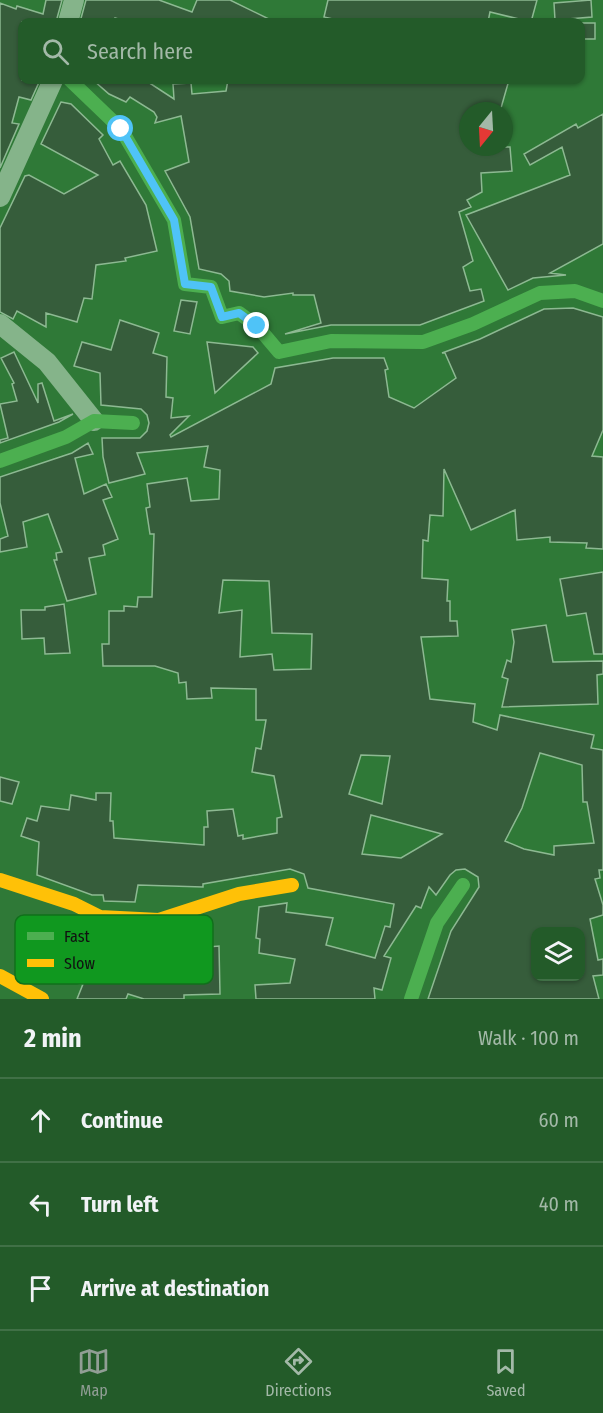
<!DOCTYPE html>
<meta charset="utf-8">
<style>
:root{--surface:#235b29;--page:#2f6435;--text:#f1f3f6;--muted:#a3b9a8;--line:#407046;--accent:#919e95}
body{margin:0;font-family:"Fira Sans Condensed",sans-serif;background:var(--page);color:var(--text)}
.controls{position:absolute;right:18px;bottom:18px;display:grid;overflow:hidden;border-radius:12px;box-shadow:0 2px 4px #0004}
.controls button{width:54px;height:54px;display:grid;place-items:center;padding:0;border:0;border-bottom:2px solid var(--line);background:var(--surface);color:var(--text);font:30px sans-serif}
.compass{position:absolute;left:459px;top:102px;width:54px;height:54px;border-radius:50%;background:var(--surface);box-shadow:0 2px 4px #0004;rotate:198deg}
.stop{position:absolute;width:18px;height:18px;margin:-14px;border:4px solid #4fc3f7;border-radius:50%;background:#fff}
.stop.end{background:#4fc3f7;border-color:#fff;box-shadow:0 2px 6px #0008}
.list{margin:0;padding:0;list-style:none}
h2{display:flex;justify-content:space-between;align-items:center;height:78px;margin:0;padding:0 24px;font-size:26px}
h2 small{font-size:20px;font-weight:400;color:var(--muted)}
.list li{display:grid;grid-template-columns:39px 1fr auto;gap:18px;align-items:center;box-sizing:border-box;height:84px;padding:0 24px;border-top:2px solid var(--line)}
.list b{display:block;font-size:22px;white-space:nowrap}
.list em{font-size:20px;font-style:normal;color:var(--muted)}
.icon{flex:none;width:33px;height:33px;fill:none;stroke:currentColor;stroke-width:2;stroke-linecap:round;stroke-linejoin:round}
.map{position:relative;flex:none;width:603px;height:999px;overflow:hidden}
.search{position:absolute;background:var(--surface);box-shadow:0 2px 4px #0004;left:18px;right:18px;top:18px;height:66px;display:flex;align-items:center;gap:15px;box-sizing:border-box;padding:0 21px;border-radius:12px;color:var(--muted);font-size:22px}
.sheet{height:330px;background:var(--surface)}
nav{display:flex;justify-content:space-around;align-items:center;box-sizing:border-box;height:84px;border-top:2px solid var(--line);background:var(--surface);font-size:16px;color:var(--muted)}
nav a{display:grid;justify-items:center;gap:3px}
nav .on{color:var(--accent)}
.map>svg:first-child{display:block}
.building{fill:#365d3b;stroke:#8db992;stroke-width:1.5;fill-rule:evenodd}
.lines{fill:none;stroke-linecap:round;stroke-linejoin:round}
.street{stroke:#85b48a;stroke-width:20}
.fast{stroke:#4caf50;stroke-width:14}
.slow{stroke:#ffc107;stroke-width:14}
.route{stroke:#4fc3f7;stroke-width:8}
.key{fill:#10981f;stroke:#10701b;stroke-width:1.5}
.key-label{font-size:16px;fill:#111}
</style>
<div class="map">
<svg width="603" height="999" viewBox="0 0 603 999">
<rect width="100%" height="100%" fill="#2f7937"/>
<path class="building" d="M46,0H62L56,22H22V80H40L31,100L19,97L12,123L19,124L0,168V3L16,9L17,6L43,14Z
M86,0H159L192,12L197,0H230L275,22H128L115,18L113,22H80Z
M328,0H537L531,22L490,12L488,22H346L324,17Z
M591,0L592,17L555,20L554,3Z
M580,23H595V39H580Z
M93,80H145L174,99L173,84L191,83L192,94L226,91L228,80H509L501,108L468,111V147H510L512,171L481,173L482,192L467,200L471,207L459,212L473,261L463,267L470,291L481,289L484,301L420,325H331L285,334L321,323L314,295H293V293L264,297L230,291L229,281L221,274L199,269L190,217L165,171L189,162L181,116L155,123L157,117L154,112L130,97L126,102L109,94Z
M61,102L71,104L103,135L99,139L113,165L120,161L146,205L157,251L125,258L126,261L96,265L92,299L84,298L77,322L46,313V327L17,311L13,319L0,312V228L25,176L29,175L64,194L98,175L41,144Z
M603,114V244L550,273L566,275L533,278L508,290L466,215L570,175L562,147L530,165L524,154L576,124L578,128Z
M181,300L197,302L190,334L174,331Z
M573,308L603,317V430L592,456L603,457V549L586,548L587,543L550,542V537L517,540L515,510L471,530L444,469L443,516L430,515L428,541L423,540L422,578L448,580L447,601H450V621H457L458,636L421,637L430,699L475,704L473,722L497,730L500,715L594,735L591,748L603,750V870H599L600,878L595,879L603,905V915L590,919L598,960L603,959V975L593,976L599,999H428L451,931L479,887L478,877L465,869L456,870L450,875L436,895L429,887L421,908L416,906L384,956L391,958L382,990L374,988L375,999H256L255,985L290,983L295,959L259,953L260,939L256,938L259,907L287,903L286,912L333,918L326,945L375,958L385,926L390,927L394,904L308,888L304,874L290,869L203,884V887L138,885L135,902L104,901L103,895H92L37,875L39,842L21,836L27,818L37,821L41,806L69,810L71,795L96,800V793H111L110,821H113L114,838L204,845V827H208L207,811L233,809L238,836L243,835V839L277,833V818L282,817L274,776L252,772L256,748L261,749L266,720H256V689L211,688L212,698L187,699L186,682L179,683L178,673L155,666H103L102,644H109V611H124V606L137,607L138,597H152L154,534H150L146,508L150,507L147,484L187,478L191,501L219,499L220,470L204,467L208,446L137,453L145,474L109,483L103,457L102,438H140L147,431L149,423L147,415L141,409L101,405L100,373L74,366L82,342L111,350L120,320L159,333L153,353L167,357L166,397L173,398L171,418L189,416L170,435L171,437L271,384L275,368L333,358H384L388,369L385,370L389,397L414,408L456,378L445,353H442L480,339L544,309ZM223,580L269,581L272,633L312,634L311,669L274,670L272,654L240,657L242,610L219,613ZM540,753L582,765L583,802H587L594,843L554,846V855L524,849L505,841L522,808ZM361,755L390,756L382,804L349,794ZM371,815L442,834L401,858L362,854ZM536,932H580V976H536Z
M207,342L253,347L258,353L215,393Z
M14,352L38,403V384L42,383L54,421L73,414L59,422L0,443V440L8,438L0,404L17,401L12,384L14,383L1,358Z
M88,443L93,454L75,458L84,494L106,484L112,497L103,500L118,539L103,545L105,555L89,558L96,594L67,601L54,560H57L56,553L62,552L48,514L23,522L27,547L0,552V539L8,536L0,503V477L72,453Z
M603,572V654H594L586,613L567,616L560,579Z
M64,604L70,653L45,654L44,638L22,639L21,610H45V607Z
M546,625L553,662L603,661V674L597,675L598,704L502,707L508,679L502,677L507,660L511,662L514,642L512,630Z
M0,777L19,782L12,804L0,801Z
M76,928L102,934L100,951L105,952L103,959L154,963L155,960L171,961L170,948L208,943V947L219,946L220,994L184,995V999H144L128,994L126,999H77L83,984L76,983L79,945H74Z"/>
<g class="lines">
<path class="street" d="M68,22L74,0
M0,197L53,80
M0,324L47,362L94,421"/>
<path class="fast" d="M70,80L121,129L174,220L185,284L211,287L222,317L239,313L257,326L279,352L331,341L423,342L473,324L540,293L575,291L603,301
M0,461L66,437L94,421L133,423
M411,999L437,923L463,885"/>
<path class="slow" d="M0,880L74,904L100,917L159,920L239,894L292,885
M0,976L42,999"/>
</g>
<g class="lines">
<path class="route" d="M121,129L174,220L185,284L211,287L222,317L239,313L257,326"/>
</g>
<rect x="15" y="915" width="198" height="69" rx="9" class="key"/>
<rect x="27" y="932" width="27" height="8" fill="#4caf50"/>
<rect x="27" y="959" width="27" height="8" fill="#ffc107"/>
<g class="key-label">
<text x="64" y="942">Fast</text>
<text x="64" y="969">Slow</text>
</g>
</svg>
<div class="controls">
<button><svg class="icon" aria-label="layers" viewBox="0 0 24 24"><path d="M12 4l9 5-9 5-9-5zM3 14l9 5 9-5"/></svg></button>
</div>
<svg class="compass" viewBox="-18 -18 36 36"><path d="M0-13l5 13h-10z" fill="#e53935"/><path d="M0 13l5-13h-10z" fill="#a3b9a8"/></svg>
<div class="stop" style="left:121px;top:129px"></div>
<div class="stop end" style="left:257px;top:326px"></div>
<div class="search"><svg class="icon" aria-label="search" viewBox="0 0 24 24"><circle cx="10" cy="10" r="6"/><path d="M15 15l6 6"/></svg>Search here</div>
</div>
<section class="sheet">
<h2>2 min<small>Walk · 100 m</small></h2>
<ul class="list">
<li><svg class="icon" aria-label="ahead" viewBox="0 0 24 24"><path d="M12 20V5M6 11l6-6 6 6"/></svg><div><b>Continue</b></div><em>60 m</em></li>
<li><svg class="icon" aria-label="left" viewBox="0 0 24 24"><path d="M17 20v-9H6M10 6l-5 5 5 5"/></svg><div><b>Turn left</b></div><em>40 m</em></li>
<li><svg class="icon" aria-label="arrive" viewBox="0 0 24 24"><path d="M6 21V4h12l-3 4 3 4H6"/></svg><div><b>Arrive at destination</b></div></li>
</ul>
</section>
<nav>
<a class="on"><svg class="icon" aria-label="map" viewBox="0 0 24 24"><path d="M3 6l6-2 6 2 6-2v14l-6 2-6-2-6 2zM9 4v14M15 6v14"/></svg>Map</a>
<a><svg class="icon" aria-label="directions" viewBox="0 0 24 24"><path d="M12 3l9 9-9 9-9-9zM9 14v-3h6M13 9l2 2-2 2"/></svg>Directions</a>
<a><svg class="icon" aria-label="saved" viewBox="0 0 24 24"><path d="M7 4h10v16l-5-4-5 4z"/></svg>Saved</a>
</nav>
